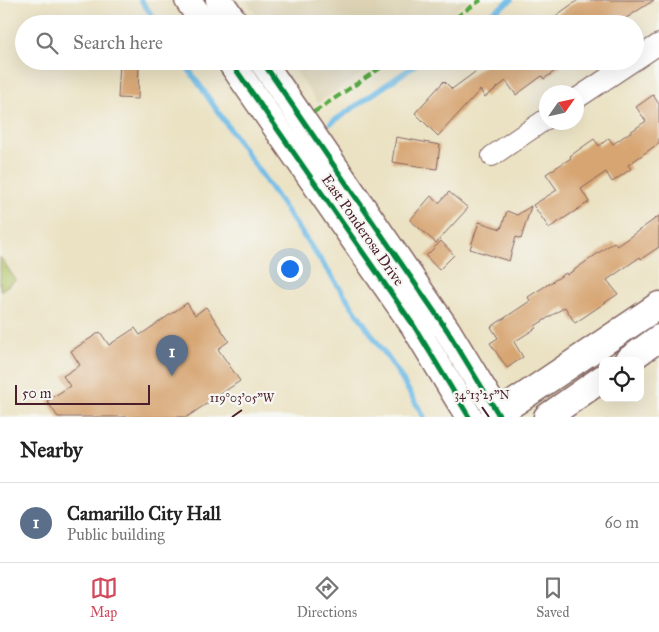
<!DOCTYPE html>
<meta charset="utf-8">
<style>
:root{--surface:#fff;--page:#f6f6f6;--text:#222;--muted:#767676;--line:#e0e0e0;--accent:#d1495b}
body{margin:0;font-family:"IM FELL Great Primer",serif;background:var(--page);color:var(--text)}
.controls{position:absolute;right:15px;bottom:15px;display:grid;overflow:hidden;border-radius:10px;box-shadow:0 5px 20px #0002}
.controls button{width:45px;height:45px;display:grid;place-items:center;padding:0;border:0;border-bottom:1px solid var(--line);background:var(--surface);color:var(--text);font:25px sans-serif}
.compass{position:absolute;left:539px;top:85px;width:45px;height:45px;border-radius:50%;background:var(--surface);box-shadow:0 5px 20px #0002;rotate:56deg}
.scale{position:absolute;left:15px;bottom:12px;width:135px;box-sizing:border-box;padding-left:5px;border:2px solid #4a1f2b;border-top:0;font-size:14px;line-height:18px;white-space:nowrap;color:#4a1f2b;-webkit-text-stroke:4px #f6f6f2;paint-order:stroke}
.you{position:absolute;left:289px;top:268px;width:18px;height:18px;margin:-12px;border:4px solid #fff;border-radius:50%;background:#1a73e8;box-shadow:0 0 0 8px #1a73e833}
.badge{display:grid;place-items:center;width:32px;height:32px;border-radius:50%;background:var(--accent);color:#fff;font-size:16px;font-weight:700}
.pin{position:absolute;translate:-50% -41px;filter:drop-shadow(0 1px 2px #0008)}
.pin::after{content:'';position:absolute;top:26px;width:18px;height:15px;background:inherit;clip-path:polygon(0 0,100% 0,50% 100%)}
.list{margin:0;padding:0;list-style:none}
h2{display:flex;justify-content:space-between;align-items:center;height:65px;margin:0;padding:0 20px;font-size:21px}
h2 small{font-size:16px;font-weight:400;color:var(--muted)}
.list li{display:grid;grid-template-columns:32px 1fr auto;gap:15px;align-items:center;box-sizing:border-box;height:80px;padding:0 20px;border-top:1px solid var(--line)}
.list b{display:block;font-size:19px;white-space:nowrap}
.list p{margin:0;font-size:16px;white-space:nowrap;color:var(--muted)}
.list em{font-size:16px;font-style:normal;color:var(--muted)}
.icon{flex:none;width:28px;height:28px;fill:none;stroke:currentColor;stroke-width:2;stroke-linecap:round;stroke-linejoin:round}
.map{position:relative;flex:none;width:659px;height:417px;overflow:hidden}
.search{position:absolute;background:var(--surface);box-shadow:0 5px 20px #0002;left:15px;right:15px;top:15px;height:55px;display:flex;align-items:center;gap:12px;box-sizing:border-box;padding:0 18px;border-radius:28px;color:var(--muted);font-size:19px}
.sheet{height:145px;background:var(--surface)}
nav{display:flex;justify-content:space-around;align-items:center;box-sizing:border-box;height:70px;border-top:1px solid var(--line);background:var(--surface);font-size:14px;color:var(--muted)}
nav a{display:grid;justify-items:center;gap:2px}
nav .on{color:var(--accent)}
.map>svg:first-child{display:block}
.built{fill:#ddd3b4}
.green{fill:#b1c569;stroke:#7e724a}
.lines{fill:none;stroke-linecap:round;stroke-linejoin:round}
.stream{stroke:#6dbbe7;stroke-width:5.5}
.building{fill:#d7a572}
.minor-casing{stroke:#826360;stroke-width:22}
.major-casing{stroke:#826360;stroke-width:29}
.minor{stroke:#fff;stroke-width:20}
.major{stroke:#fff;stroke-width:26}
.quiet{stroke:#57aa44;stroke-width:4;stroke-dasharray:8 4;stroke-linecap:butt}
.cycleway-casing{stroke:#f6f6f2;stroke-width:8}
.cycleway{stroke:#00873e;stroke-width:5}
.ticks{fill:none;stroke:#4a1f2b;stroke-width:2}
.labels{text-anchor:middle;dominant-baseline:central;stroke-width:4.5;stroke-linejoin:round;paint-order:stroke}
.street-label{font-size:15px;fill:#4a1f2b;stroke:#f6f6f2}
.ticks-label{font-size:12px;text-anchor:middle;fill:#4a1f2b;stroke:#f6f6f2;stroke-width:4.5;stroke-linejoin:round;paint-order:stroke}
</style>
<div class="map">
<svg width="659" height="417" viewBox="0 0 659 417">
<rect width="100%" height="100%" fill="#f6f6f2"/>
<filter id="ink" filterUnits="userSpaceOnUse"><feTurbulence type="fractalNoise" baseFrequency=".02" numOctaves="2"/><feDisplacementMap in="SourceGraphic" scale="10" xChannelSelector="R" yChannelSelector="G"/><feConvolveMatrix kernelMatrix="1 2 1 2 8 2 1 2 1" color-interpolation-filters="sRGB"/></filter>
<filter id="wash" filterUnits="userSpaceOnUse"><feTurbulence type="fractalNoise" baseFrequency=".0096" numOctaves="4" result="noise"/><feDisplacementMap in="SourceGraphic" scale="20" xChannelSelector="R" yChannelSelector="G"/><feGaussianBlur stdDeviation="1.12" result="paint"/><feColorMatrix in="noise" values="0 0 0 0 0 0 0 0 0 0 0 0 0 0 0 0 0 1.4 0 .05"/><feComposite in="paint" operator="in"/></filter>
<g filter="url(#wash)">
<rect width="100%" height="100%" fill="#ebe2c3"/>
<path class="built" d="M246,0H470L435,24H263Z
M289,61H379L318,103Z"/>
<path class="green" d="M0,257L16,280L0,291Z"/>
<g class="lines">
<path class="stream" d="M141,0L158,24
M476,24L511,0
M183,61L397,371L424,417
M331,123L421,61"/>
</g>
<g id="blocks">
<path class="building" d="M578,0H654L617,24H604L600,18L591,24H544Z
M120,61H139L138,99L118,98Z
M490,61H569L544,79L542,76L516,95L506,81L485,97L480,90L438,136L415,113L444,81L452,89Z
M653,95L659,104V143L628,165L631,169L612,182L606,172L581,189L589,202L549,228L533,205L557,190L546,174L571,158L570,156L594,139L599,146L609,138L613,144L646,121L636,107Z
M396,137L440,145L437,169L392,162Z
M449,192L468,208L436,243L410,220L431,196L439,203Z
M531,206L521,239L516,237L509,261L470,249L479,222L501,229L507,211L517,215Z
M659,216V247L641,259L640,257L607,280L618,294L575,323L565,307L535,326L536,328L514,342L523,357L507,368L490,343L498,338L491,327L530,301L528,297L566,273L567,275L614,242L617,246Z
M441,241L454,255L439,270L426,256Z
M187,303L195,315L206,307L229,341L218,349L240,381L187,417H58L47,401L70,386L63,376L80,365L71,351L100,332L109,345L135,328L140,335Z"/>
</g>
</g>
<g filter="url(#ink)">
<use href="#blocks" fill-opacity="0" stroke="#826360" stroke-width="1"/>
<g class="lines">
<defs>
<path id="minor" d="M635,60L659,44
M576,99L633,61
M492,156L546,119"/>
<path id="major" d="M188,0L204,24
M219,0L236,24
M230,61L414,326L469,417
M262,61L447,330L500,417
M627,361L659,338
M493,417L659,305
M547,417L603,378"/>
</defs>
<use href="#minor" class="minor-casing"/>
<use href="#major" class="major-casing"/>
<use href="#minor" class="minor"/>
<use href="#major" class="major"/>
<path class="quiet" d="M446,24L481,0
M314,112L391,61"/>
<defs>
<path id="cycleway" d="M230,61L414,326L469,417
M262,61L447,330L500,417"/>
</defs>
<use href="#cycleway" class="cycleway-casing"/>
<use href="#cycleway" class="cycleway"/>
</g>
</g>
<path class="ticks" d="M482,407L489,417M232,417L242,410"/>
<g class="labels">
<g class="street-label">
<text transform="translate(363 230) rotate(55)">East Ponderosa Drive</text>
</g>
</g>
<g class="ticks-label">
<text x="482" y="399">34°13'25"N</text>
<text x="242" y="402">119°03'05"W</text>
</g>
</svg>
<div class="controls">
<button><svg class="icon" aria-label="locate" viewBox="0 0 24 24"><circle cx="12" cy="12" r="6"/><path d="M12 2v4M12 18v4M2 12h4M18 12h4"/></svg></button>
</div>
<svg class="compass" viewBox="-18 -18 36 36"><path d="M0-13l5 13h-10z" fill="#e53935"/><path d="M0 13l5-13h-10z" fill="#767676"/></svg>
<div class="scale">50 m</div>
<div class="you"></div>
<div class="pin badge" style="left:172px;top:376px;background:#5c6f8a">1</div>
<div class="search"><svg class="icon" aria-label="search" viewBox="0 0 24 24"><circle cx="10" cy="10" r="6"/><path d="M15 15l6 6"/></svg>Search here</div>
</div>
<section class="sheet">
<h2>Nearby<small></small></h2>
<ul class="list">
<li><span class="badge" style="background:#5c6f8a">1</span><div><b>Camarillo City Hall</b><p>Public building</p></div><em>60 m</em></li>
</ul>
</section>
<nav>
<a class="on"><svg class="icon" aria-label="map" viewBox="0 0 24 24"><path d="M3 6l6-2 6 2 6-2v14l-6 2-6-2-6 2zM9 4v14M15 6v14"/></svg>Map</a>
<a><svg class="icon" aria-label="directions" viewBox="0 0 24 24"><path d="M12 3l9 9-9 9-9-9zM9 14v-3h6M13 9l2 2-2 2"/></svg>Directions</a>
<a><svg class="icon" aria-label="saved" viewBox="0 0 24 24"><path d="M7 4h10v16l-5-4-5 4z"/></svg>Saved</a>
</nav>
